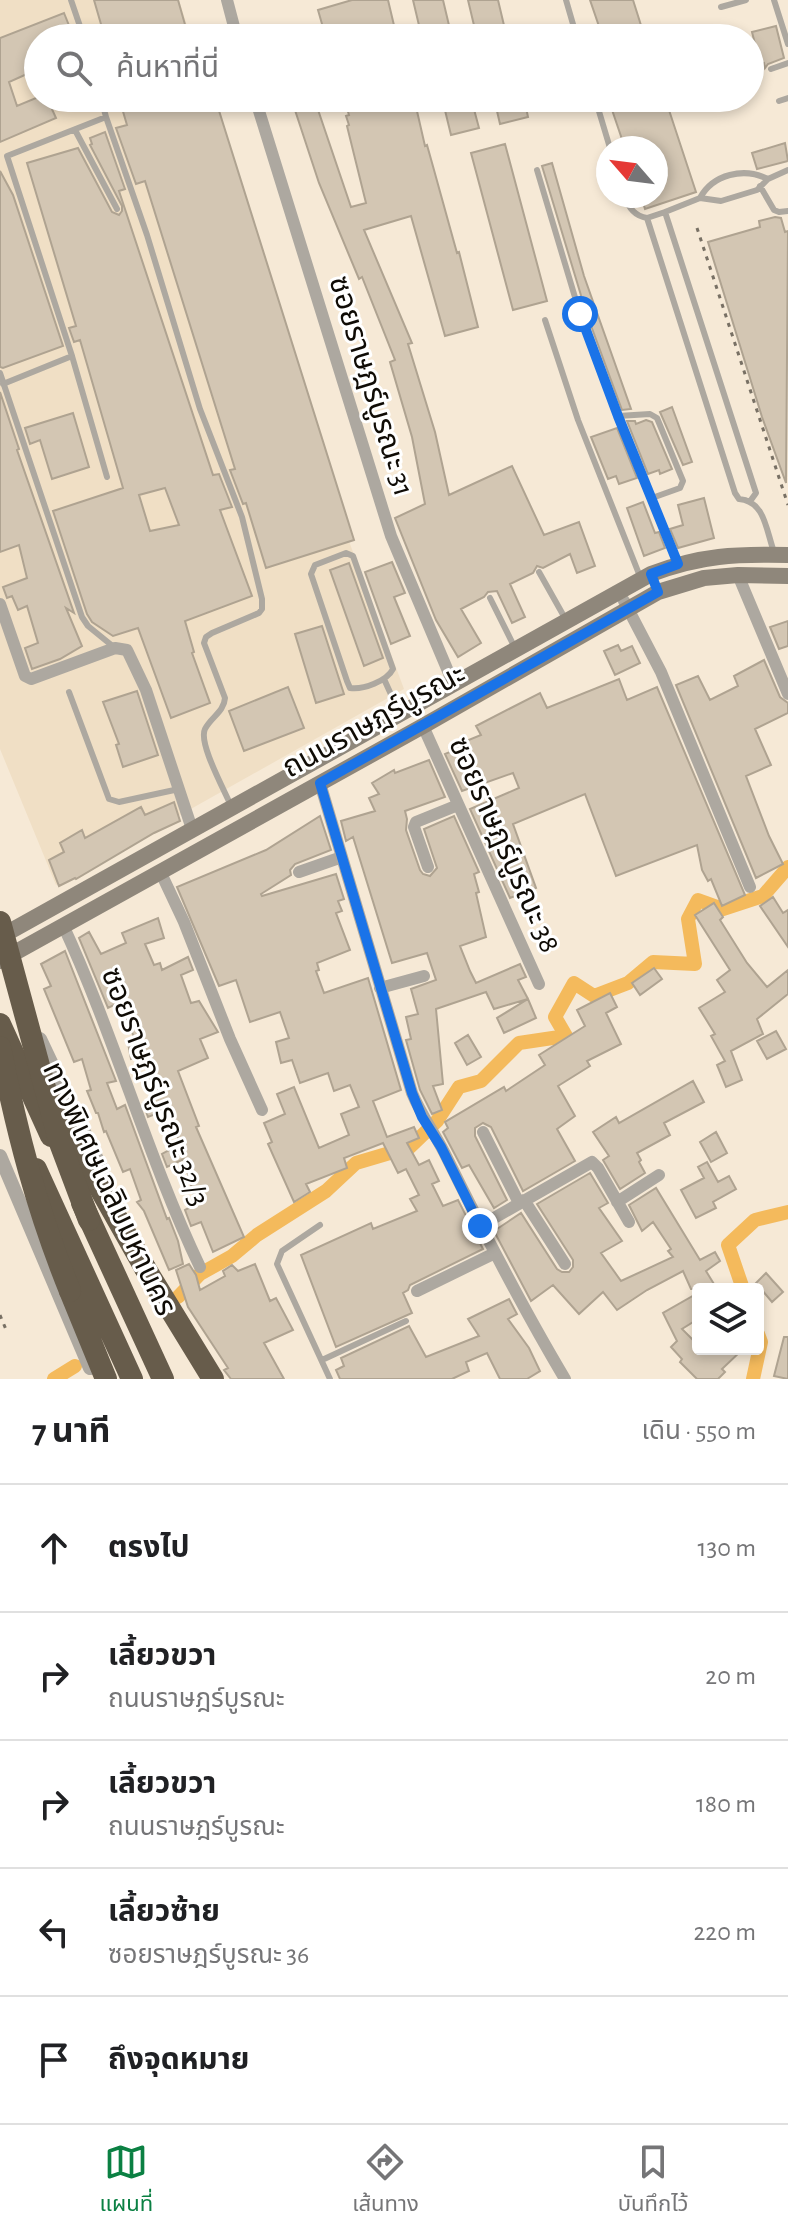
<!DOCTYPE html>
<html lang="th">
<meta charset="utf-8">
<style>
:root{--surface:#fff;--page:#f6f6f6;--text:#202124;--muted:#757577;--line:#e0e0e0;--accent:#0b8043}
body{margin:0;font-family:"Alegreya Sans","Noto Sans Thai",sans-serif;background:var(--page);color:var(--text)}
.controls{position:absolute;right:24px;bottom:24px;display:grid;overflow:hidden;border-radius:8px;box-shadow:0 4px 12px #0003}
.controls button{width:72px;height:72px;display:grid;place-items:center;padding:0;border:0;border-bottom:2px solid var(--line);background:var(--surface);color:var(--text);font:40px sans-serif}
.compass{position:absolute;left:596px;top:136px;width:72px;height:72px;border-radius:50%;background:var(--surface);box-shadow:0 4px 12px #0003;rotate:298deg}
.stop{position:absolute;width:24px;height:24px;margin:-18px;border:6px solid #1a73e8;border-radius:50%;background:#fff}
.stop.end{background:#1a73e8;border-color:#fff;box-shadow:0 2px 8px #0008}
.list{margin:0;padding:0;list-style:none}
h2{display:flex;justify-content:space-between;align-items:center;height:104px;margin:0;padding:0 32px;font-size:34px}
h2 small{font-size:26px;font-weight:400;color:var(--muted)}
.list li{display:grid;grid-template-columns:52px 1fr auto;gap:24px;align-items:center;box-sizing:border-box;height:128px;padding:0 32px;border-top:2px solid var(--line)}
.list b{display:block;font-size:30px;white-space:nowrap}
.list p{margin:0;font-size:26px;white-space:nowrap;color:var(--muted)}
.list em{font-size:26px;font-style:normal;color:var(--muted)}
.icon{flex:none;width:44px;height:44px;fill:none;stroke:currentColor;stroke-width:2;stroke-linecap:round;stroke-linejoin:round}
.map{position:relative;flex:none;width:788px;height:1379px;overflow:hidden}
.search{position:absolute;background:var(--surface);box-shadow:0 4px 12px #0003;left:24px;right:24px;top:24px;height:88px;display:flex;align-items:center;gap:20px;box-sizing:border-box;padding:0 28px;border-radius:44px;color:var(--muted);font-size:30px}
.sheet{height:744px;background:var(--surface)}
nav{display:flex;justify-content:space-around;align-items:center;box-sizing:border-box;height:112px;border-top:2px solid var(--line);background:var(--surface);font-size:22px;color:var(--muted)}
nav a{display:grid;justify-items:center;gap:4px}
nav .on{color:var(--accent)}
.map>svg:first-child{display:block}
.built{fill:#f0dfc5}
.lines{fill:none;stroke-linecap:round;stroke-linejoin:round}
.canal{stroke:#f4ba5c;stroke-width:14}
.building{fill:#d3c6b3;stroke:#afa391;stroke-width:2;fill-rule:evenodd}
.path{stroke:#787064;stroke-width:3;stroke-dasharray:4 6;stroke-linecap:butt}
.service{stroke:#ada8a0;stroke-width:6}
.minor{stroke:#ada8a0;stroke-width:12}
.tertiary{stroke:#ada8a0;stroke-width:14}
.secondary{stroke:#8f877b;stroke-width:16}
.motorway{stroke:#675c4b;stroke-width:22}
.motorway-bridge{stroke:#675c4b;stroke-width:22}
.route{stroke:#1a73e8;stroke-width:10}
.labels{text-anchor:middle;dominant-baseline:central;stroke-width:6;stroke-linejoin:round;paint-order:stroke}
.street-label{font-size:30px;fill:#0f0b05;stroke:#fff}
</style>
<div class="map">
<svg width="788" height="1379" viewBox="0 0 788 1379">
<rect width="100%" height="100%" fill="#f6e9d6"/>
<path class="built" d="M0,0H179L191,38H38V98H210L350,544L404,689L56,885L0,749Z"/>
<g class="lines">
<path class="canal" d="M743,1289L728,1245L755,1220L788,1212
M178,1297L200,1274L232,1256L257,1235L326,1191L356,1163L410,1147L437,1121L459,1087L481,1081L519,1043L566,1036L555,1017L574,983L594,996L628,983L653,962L695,964L688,919L698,900L723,909L763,896L788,867
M54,1379L75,1366
M753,1379L761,1342L758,1334"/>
</g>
<path class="building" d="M94,0H178L188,35L177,38H105Z
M352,0H388L397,38H326L318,10Z
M413,0H443L452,38H422Z
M468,0H498L507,38H477Z
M590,0H633L645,38H603Z
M64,13L74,38H38V69L9,82L17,106L36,98H47L56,118L0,142V38Z
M776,26L784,58L768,64L765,68L764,63L760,64L752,32Z
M119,98H215L354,540L266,568L246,503L243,504L230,470L235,469L145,181L136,184L116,128L127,125Z
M291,98H314L351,207L366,203L347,126L349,125L346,116L349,115L346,105L368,98H414L425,146L427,145L434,170L457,253L459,252L478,327L445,336L411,216L364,230L412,343L408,344L435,432L449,495L512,466L544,535L579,522L595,566L577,573L570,554L543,568L537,566L533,573L510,584L525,617L512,623L497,591L488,592L484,597L461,609L481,643L458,657L436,620L395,518L425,504L412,437L390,362L395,360L362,277L359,279L319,183Z
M442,98H471L479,128L451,135Z
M494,98H524L528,117L500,124Z
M608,98H665L696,192L645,209L641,196H656V148H625Z
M105,132L125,189L119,191L213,475L219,474L232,507L220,510L252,596L185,621L194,652L192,653L210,703L171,718L138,628L113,636L92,622L87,614L53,511L123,488L80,340L74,342L69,328L76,326L27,163L78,148L112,212L119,215L122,211V206L90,145L92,144L90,138ZM165,488L179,525L150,531L139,495Z
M785,143L788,161L757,169L752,153Z
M505,144L547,301L513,310L471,153Z
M552,163L584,276L631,409L622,410L586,312L542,166Z
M0,171L13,195L63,346L3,368L0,367Z
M775,217L781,218L785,232L788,231L786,483L762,417L708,242L760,227L759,221Z
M0,392L19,449L17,450L74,613L66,608L82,646L60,659L32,669L25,648L38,643L27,606L18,610L12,596L7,598L3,587L27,578L19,545L0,552Z
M672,407L692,462L683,465L660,412Z
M73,413L89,467L52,479L40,440L30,444L25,428Z
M646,420L652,422L672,469L660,474L659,470L648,474L627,421H635L636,424Z
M617,428L637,478L619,484L616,476L608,479L591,437Z
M704,498L714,538L678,548L670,529L683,525L678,505Z
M643,502L655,533L659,532L665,548L644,556L627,508Z
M392,562L405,593L394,597L410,636L391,644L365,572Z
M349,563L383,658L364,666L330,570Z
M788,621V646L779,649L770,627Z
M322,626L344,694L316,703L295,634Z
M618,645L621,651L632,646L640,663L615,675L604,651Z
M764,660L780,697L788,703V713L755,729L771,765L746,776L769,836L783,864L756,878L676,685L698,676L710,700L738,686L734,676Z
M619,679L627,700L657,687L745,895L722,906L711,879L708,881L702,870L697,845L616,876L585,794L513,824L536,888L510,898L470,809L519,788L513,773L462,791L445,754L450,752L449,748L481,735L476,726L540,693L547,708Z
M288,687L304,728L244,751L229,711Z
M137,691L158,755L123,767L116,745L119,744L103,702Z
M429,760L445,797L405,811L407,819L406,830L420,870L423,874L430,876L437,868L424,829L454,816L479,872L474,874L479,892L476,893L486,937L460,946L470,971L476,983L520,964L526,977L518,980L528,999L494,1009L486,992L436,1009L443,1084L433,1086L442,1110L432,1114L420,1090L406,1040L411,1039L406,1017L418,1014L411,989L436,980L427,953L392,963L353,837L346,841L341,821L375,811L369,798L379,794L372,783L394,770L395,773Z
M174,802L180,821L154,833L76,879L75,878L59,886L49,860L64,852L60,843L82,830L85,838L141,807L145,815Z
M320,816L331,850L295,864L290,870L291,875L261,894L262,896L336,874L344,899L338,901L342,911L336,913L350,950L317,963L319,970L316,971L324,993L368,978L401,1090L373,1101L387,1137L414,1127L419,1138L407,1143L419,1165L429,1160L439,1181L432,1184L443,1206L458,1200L483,1249L410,1285L408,1290L403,1293L412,1313L336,1347L301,1255L371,1223L373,1229L417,1211L410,1199L419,1195L406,1169L398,1173L383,1143L344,1158L347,1168L306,1184L310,1192L294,1202L268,1144L272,1142L264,1123L285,1114L277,1094L294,1087L319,1148L349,1135L341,1114L359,1107L350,1085L334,1091L328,1073L300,1083L292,1060L281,1063L276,1042L289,1038L280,1012L250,1022L236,980L219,986L177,887L266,850Z
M773,897L783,913L788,910V947L760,906Z
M714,903L723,917L720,920L747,963L767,987L788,970V994L757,1019L763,1034L731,1051L742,1080L726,1087L717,1065L725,1061L711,1036L715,1034L699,1008L725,992L717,980L730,970L695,915Z
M158,918L164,938L145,944L154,965L160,963L162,970L188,957L193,970L181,975L191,1003L199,1001L218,1032L200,1039L208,1058L178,1071L199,1126L196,1127L244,1237L213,1252L201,1222L191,1226L185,1210L196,1204L184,1159L167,1167L162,1154L180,1144L168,1109L148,1117L143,1103L156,1097L143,1055L131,1059L128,1043L135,1040L120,1002L108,1008L79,938L89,932L101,954L126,943L122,933Z
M65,951L116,1081L107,1083L117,1109L125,1105L167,1219L169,1218L178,1241L183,1264L169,1270L144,1211L137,1202L141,1200L130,1169L123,1172L106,1131L104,1132L98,1113H96L87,1091L91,1090L82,1059L74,1062L44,989L51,986L41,964Z
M654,968L662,979L640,995L632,983Z
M610,993L617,1007L606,1013L621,1044L587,1061L590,1066L558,1086L575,1116L557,1129L575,1161L523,1191L491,1127L483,1123L475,1128V1136L507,1200L494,1208L469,1165L462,1168L443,1132L448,1128L445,1122L504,1087L506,1091L545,1065L539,1055L585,1026L577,1010Z
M528,999L536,1018L504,1033L497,1018Z
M776,1031L786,1049L767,1059L757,1041Z
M468,1035L481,1057L467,1065L455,1043Z
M693,1081L704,1102L664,1123L670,1135L637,1153L641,1160L639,1162L645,1173L620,1189L603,1160L609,1156L593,1132L616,1117L619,1123Z
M716,1132L727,1153L711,1162L700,1142Z
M707,1162L718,1182L729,1176L736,1189L713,1202L716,1208L696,1218L681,1190L704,1178L698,1167Z
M590,1173L608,1203L599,1208L622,1241L601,1253L621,1281L673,1257L668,1251L671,1249L653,1222L642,1231L629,1205L656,1188L700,1260L715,1252L720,1261L706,1271L717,1289H691L683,1271L647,1290L617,1310L603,1292L579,1314L553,1285L531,1301L494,1231L521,1213L557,1269L562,1272H569L573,1267V1260L537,1204Z
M189,1264L196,1275L200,1290L225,1276L223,1271L232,1265L238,1271L255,1264L270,1301L276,1298L293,1330L264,1343L284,1379H231L224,1370L228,1368L188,1307L176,1270Z
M766,1273L783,1292L772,1302L756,1283Z
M698,1293V1319L682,1329L698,1345V1349H743L722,1369L725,1372L718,1379H697L680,1362L682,1359L671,1347L677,1341L663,1313Z
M509,1299L517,1314L508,1319L529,1348L540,1371L527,1379H500L487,1353L466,1362L469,1371L452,1379H340L336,1370L344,1366L341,1358L409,1326L426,1357L479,1336L468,1319Z
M784,1337H788V1379L774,1376Z"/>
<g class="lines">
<path class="path" d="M697,228L788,505
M0,1315L7,1332"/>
<path class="service" d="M71,0L84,38
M566,0L577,38
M774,0L788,44
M721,7L746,0
M771,69L788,63
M101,98L106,117
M595,98L610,148
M779,101L788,98
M75,130L117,209
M537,170L580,314L618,416L678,564
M760,186L774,210L779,212L788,211
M625,196C628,207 635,216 647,218
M700,198C713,174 744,167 768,179
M665,212L700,198L721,201L757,190L768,179L788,170
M545,320L578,420L641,579
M0,373L82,617L88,626L115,648
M3,384L72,356
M618,416L650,414L657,418L683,481L680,488L652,498
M107,477L72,356L7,156L106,117L147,235L200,409L242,517L262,599V609L259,613L212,633L206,637L204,643L225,698C224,712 211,717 205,729C198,743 225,791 231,806
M751,500L756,493L665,212L647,218L735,493L739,499C765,501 766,530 774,552
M346,553L353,556L393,669C387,681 363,690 350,688L347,681L311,574L315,565Z
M539,572L566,620
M490,598L515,648
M384,679L399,712
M69,692L109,799L119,802L179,789
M320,1225L282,1251L277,1264L330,1379
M322,1360L406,1321"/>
<path class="minor" d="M227,0L237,38
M255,98L391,536L453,683
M738,575L788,694
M624,601L661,672L750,887
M0,604L25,676L31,679L115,648L127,650L146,690L192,829
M423,726L539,984
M320,783L412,1093C422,1117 436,1135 447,1158C484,1233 522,1307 565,1379
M428,867L414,827L416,822L458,805
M160,871L184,922L230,1039L262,1110
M299,872L342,857
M63,925C115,1037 147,1156 200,1267
M380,988L424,976
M483,1132L519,1203
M524,1200L565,1264
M617,1202L659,1175
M480,1226L592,1162L598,1168L629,1222
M417,1291L495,1253"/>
<path class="tertiary" d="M40,1039L103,1172
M0,1156L90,1368"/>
<path class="secondary" d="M0,937L651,574C701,555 736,554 788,555
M0,961L423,726L658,592L704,578L738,575L788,576"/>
<path class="motorway" d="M0,1024L51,1136
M53,1098L98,1185L145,1268
M36,1169L132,1379
M82,1203L163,1379
M70,1291L106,1379"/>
<path class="motorway-bridge" d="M0,922L60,1143L89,1220
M0,1047C17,1133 37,1210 70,1291
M145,1268L213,1379"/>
</g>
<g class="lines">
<path class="route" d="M480,1226L441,1147L422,1117L412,1093L320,783L658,592L651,574L678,564L618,416L580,314"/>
</g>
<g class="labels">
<g class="street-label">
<text transform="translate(371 386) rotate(73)">ซอยราษฎร์บูรณะ 31</text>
<text transform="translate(374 721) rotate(-29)">ถนนราษฎร์บูรณะ</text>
<text transform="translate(504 845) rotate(66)">ซอยราษฎร์บูรณะ 38</text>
<text transform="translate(155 1087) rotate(69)">ซอยราษฎร์บูรณะ 32/3</text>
<text transform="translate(109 1189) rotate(65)">ทางพิเศษเฉลิมมหานคร</text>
</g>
</g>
</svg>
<div class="controls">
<button><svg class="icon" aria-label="layers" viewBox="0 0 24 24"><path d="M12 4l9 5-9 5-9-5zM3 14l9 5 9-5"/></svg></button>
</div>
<svg class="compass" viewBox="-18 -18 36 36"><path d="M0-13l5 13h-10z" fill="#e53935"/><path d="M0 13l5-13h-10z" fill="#757577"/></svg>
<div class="stop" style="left:580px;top:314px"></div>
<div class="stop end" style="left:480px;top:1226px"></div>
<div class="search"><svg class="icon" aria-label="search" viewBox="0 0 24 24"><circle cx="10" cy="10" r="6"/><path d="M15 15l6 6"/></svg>ค้นหาที่นี่</div>
</div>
<section class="sheet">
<h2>7 นาที<small>เดิน · 550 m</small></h2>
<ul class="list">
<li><svg class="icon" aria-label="ahead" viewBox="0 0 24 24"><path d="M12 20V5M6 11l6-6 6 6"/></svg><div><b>ตรงไป</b></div><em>130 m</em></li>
<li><svg class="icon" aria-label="right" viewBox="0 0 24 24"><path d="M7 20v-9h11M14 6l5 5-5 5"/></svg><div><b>เลี้ยวขวา</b><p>ถนนราษฎร์บูรณะ</p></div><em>20 m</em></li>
<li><svg class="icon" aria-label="right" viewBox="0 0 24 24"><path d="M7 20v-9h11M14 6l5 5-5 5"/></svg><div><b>เลี้ยวขวา</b><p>ถนนราษฎร์บูรณะ</p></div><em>180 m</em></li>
<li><svg class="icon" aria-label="left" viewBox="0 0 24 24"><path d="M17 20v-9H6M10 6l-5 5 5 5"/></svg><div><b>เลี้ยวซ้าย</b><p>ซอยราษฎร์บูรณะ 36</p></div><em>220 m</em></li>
<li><svg class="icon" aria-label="arrive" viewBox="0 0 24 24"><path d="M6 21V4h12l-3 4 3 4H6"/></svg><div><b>ถึงจุดหมาย</b></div></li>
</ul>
</section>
<nav>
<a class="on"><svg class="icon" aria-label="map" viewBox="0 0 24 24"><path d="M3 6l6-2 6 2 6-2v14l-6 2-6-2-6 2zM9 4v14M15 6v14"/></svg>แผนที่</a>
<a><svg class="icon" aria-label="directions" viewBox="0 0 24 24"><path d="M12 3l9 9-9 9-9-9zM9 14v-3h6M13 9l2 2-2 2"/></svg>เส้นทาง</a>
<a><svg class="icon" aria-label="saved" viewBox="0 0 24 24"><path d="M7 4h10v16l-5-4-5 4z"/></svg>บันทึกไว้</a>
</nav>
